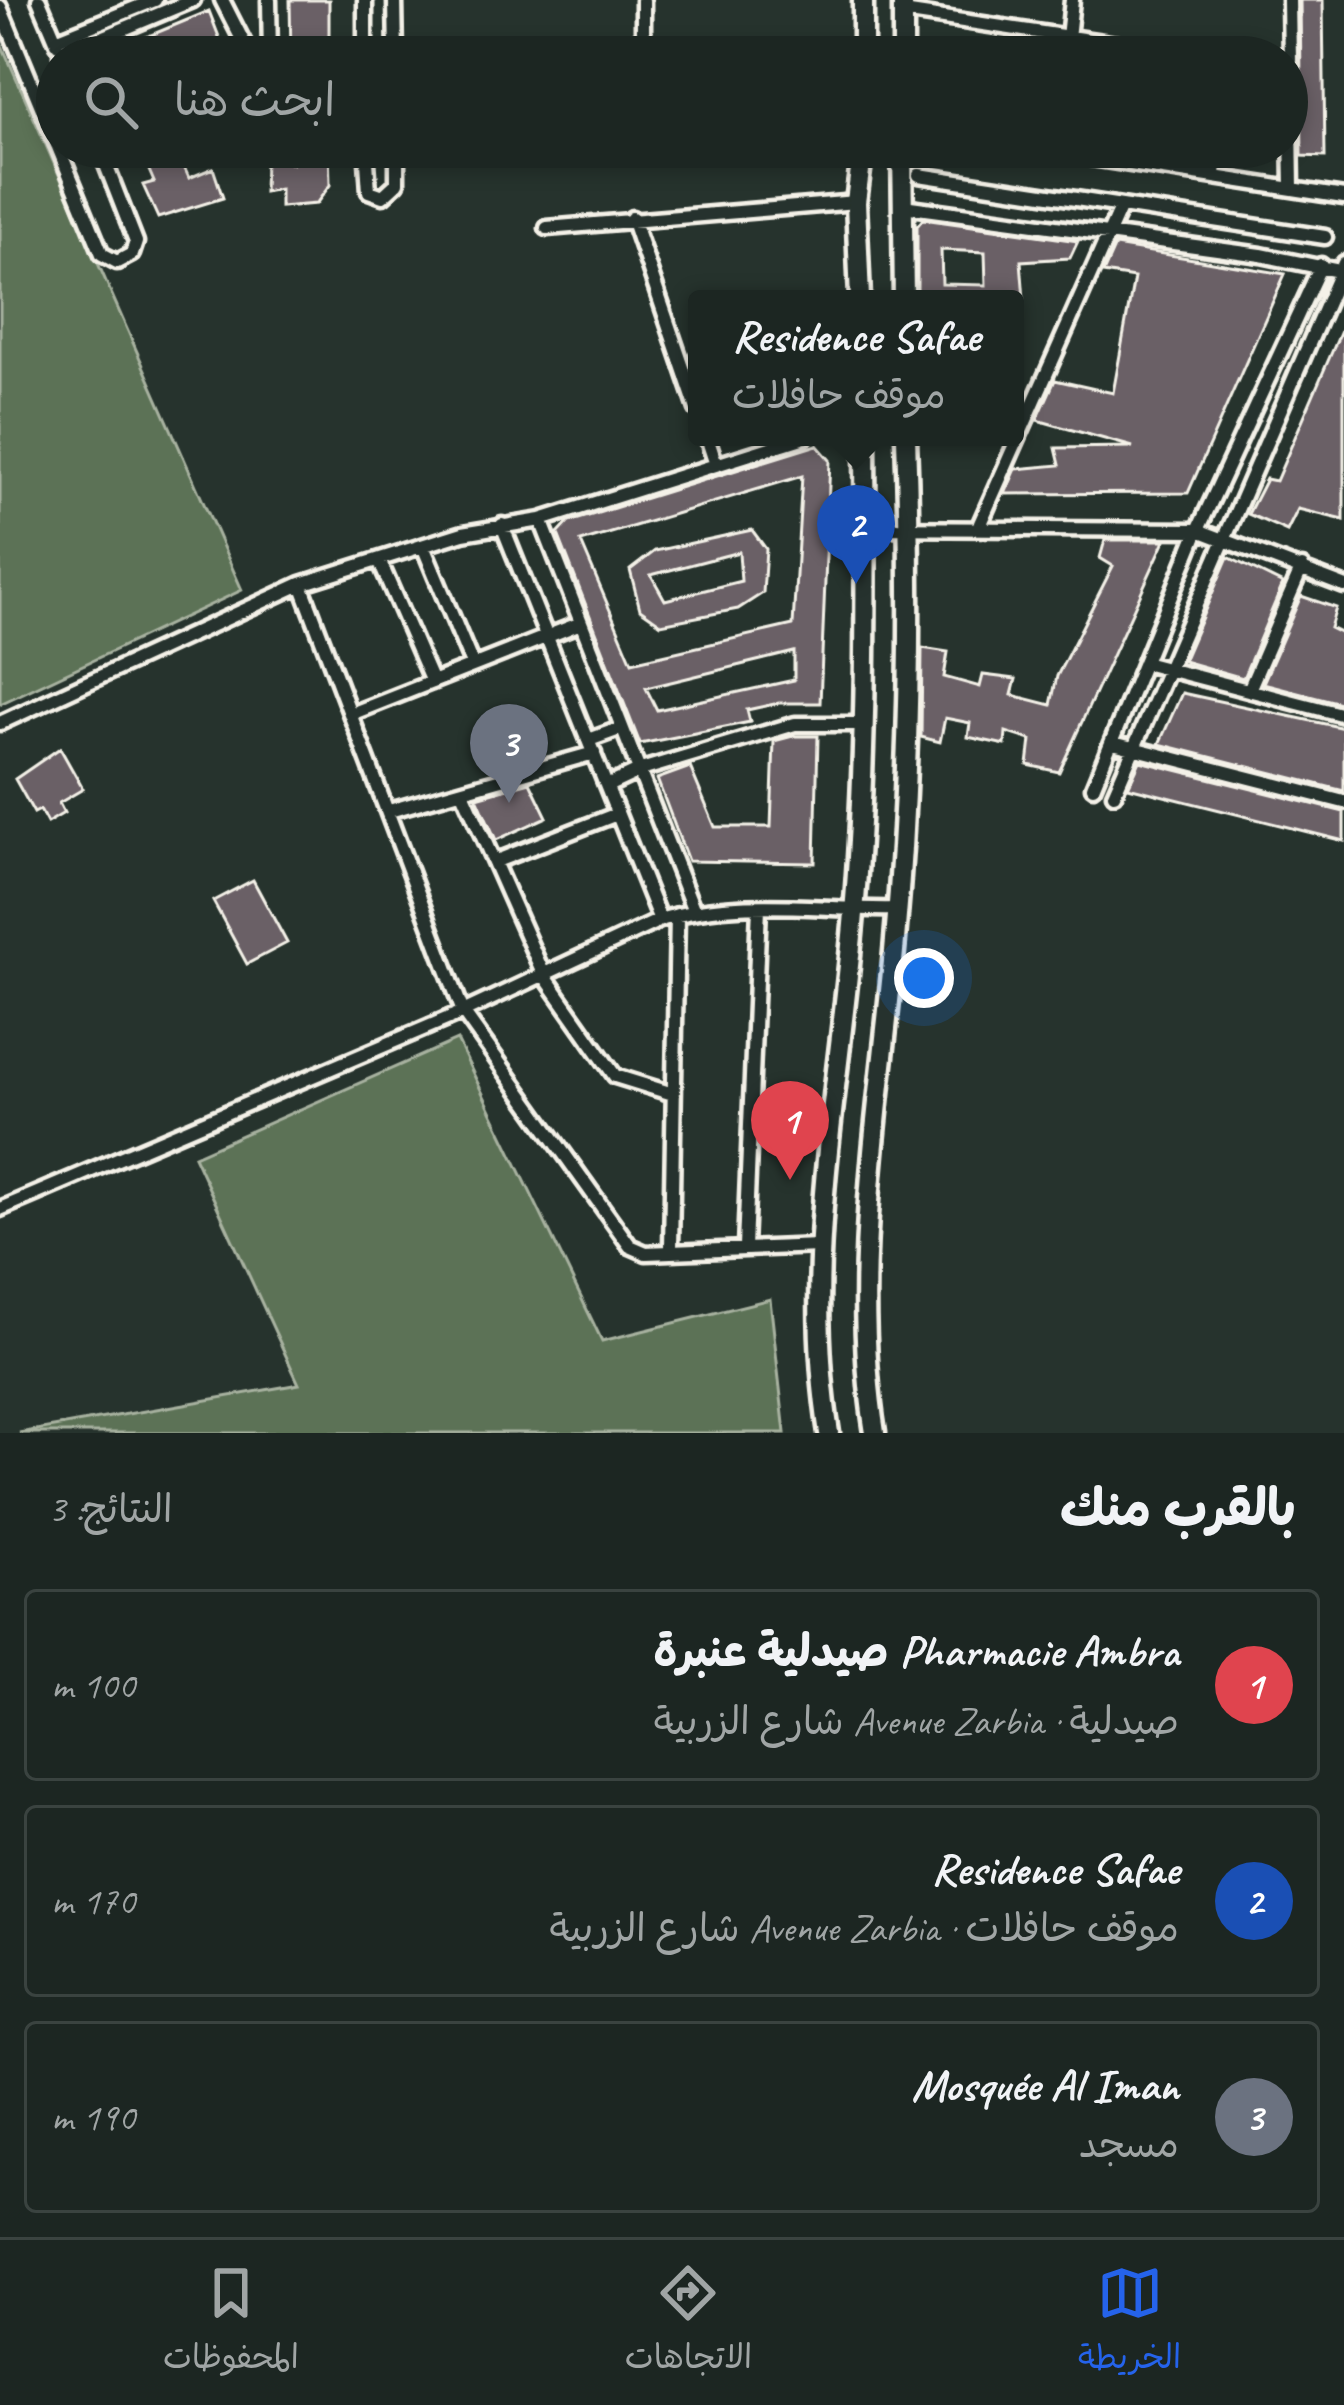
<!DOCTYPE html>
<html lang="ar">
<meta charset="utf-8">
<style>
:root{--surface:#1c2622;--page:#29322f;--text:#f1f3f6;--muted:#a0a5a5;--line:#3a4340;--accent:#2563eb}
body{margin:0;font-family:Caveat,"Playpen Sans Arabic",sans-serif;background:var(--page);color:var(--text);direction:rtl}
.you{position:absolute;left:924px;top:978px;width:42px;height:42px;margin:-30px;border:9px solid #fff;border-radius:50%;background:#1a73e8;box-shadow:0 0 0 18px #1a73e833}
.badge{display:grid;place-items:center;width:78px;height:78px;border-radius:50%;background:var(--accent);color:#fff;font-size:39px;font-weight:700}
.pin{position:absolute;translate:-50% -99px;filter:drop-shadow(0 3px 6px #0008)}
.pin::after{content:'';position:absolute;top:63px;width:42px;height:36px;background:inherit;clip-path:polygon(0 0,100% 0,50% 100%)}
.popup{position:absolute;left:688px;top:290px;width:336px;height:156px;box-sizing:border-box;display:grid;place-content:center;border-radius:12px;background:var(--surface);filter:drop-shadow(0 3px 9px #0005);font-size:39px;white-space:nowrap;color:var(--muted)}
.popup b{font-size:45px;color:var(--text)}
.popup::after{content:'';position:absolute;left:50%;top:100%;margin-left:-24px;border:24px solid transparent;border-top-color:var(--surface)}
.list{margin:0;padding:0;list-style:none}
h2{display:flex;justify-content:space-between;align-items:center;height:156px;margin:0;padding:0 48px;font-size:51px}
h2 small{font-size:39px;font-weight:400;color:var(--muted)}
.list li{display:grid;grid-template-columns:78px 1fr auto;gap:36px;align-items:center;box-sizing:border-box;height:192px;margin:0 24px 24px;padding:0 24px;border:3px solid var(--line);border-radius:12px}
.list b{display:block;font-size:45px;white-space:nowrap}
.list p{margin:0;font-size:39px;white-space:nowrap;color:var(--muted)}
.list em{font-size:39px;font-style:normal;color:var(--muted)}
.icon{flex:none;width:66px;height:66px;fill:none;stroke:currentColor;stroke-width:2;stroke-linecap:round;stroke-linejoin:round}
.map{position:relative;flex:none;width:1344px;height:1433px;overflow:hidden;direction:ltr}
.search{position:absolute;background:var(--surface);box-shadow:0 6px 18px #0003;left:36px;right:36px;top:36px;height:132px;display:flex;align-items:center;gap:30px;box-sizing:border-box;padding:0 42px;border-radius:66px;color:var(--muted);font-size:45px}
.sheet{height:804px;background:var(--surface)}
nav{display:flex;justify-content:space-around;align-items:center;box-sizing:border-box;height:168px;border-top:3px solid var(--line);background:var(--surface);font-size:33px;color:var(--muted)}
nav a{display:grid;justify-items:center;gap:6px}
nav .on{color:var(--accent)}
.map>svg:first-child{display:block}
.green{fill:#5c7257;stroke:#a8b2a0;stroke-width:3}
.building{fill:#6a6066;stroke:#f4f1e8;stroke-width:3;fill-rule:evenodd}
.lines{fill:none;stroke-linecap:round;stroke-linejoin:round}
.street-casing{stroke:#f4f1e8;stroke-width:21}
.secondary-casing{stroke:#f4f1e8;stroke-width:27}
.street{stroke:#26332d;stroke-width:12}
.secondary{stroke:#26332d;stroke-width:18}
</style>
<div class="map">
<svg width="1344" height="1433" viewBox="0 0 1344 1433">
<rect width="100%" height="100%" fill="#26332d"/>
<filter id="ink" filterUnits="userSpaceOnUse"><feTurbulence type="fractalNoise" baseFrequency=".00833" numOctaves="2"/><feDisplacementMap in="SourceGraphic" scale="24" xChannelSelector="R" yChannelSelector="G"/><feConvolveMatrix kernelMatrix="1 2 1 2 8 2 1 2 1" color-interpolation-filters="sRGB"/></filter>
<g filter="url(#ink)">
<path class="green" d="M0,41L242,590L0,704Z
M457,1040L602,1341L770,1299L785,1433H19L299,1384L194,1156Z"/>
<path class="building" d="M290,0H329V57H291Z
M1300,0H1323L1325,157L1302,156Z
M209,11L221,42L212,49L215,57H98Z
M139,147H175L189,178L213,168L223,198L158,218L143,185L154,182Z
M291,147H329L330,185L316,204L280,207V189L264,192L265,159L292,163Z
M923,219L1078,241L1070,258L1021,261L1024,299H917V226ZM941,250L985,252L986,285L942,284Z
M1115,246L1285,274L1188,493L1005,494L1016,469L1060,465L1056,448L1133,447L1037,420L1055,380L1113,393L1134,278L1103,273Z
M1344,324V520L1298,509L1287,531L1248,514L1266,479L1276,481Z
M817,445L830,460L820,703H779L747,710L750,722L640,744L558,534L569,522ZM802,476L793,625L632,662L581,542ZM794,652V680L657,710L646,688Z
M752,530L766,549L763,593L738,609L661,624L640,609L630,570L655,551ZM739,552L741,581L665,600L651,575Z
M1105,540H1165L1059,772L1028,765L1031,740L1006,732L1005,745L968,737L970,723L945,718L940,742L921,737L922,648L948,652L944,677L980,687L983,675L1016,679L1012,695L1051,705L1057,676L1113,566L1100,558Z
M1228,557L1283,584L1243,678L1183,661Z
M1301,596L1336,608L1330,628L1344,635V704L1263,683Z
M1182,693L1344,728V791L1159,744Z
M793,736H818L815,863L688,861L657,779L690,767L715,827H771L774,741Z
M60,748L83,789L59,803L64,813L47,823L40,810L34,813L15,779Z
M1140,761L1344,812V841L1128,787Z
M530,782L547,817L496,840L477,797Z
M253,880L287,943L247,964L213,901Z"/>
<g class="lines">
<defs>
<path id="street" d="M39,0L58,45
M222,0L251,57
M269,0L270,57
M365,0V57
M395,0L396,57
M643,0V57
M1289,0L1292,188
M0,7L57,145
M903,12L1203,57
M56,40L155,0
M61,55L193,0
M1066,57L1072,0
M58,147L102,254L117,262L132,254L136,242L99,147
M366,147L369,191L383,196L397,183V147
M643,147V152
M1021,147L1344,197
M1214,174L1217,147
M919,175L1325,237
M903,206L1261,255L1344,272
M632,218L697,409
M547,228L856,202
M707,437L715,462
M541,520L694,911
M502,525L660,920
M866,528L1198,530L1344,586
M978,528L1121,206
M423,546L472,664
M379,560L432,682
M301,584L463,1012L630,1246L646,1253L819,1246
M1144,663L1344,715
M1249,690L1302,567
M351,714L581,623
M0,723L301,584L463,533L541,520L805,437
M589,740L622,728
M1113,743L1344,802
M607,786L641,770L795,724H861
M1093,787L1198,530L1321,265
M463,792L544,975L615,1076L673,1094
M1114,794L1344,263
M389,811L594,753
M494,862L617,814
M0,1209L463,1012L660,920C735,896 820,911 898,909
M745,1247L759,907
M671,1248L677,915"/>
<path id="secondary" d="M863,57V0
M903,57V0
M902,147L904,299
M860,299L856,202L863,147
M829,1433C801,1260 840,1086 854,913C867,756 866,595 865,437
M875,1433C849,1272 881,1101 895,940C910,774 912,604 906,437"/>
</defs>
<use href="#street" class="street-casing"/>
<use href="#secondary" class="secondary-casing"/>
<use href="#street" class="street"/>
<use href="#secondary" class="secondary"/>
</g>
</g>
</svg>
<div class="you"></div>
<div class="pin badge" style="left:790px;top:1180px;background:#e0444e">1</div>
<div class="pin badge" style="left:856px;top:584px;background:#1a4fb4">2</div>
<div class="popup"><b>Residence Safae</b>موقف حافلات</div>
<div class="pin badge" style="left:509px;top:803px;background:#6b7280">3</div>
<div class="search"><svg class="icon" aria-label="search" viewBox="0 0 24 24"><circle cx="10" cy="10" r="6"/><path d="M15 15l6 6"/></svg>ابحث هنا</div>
</div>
<section class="sheet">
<h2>بالقرب منك<small>النتائج: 3</small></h2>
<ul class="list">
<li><span class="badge" style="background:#e0444e">1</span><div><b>Pharmacie Ambra صيدلية عنبرة</b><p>صيدلية · Avenue Zarbia شارع الزربية</p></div><em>100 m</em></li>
<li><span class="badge" style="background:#1a4fb4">2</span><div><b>Residence Safae</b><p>موقف حافلات · Avenue Zarbia شارع الزربية</p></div><em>170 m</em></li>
<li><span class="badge" style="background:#6b7280">3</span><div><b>Mosquée Al Iman</b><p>مسجد</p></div><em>190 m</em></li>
</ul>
</section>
<nav>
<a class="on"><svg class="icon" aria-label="map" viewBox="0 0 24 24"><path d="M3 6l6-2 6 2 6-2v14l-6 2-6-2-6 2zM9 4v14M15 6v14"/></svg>الخريطة</a>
<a><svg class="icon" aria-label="directions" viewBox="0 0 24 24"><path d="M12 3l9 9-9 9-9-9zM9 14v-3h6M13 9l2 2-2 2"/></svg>الاتجاهات</a>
<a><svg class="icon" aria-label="saved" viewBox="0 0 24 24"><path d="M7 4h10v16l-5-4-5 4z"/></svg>المحفوظات</a>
</nav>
